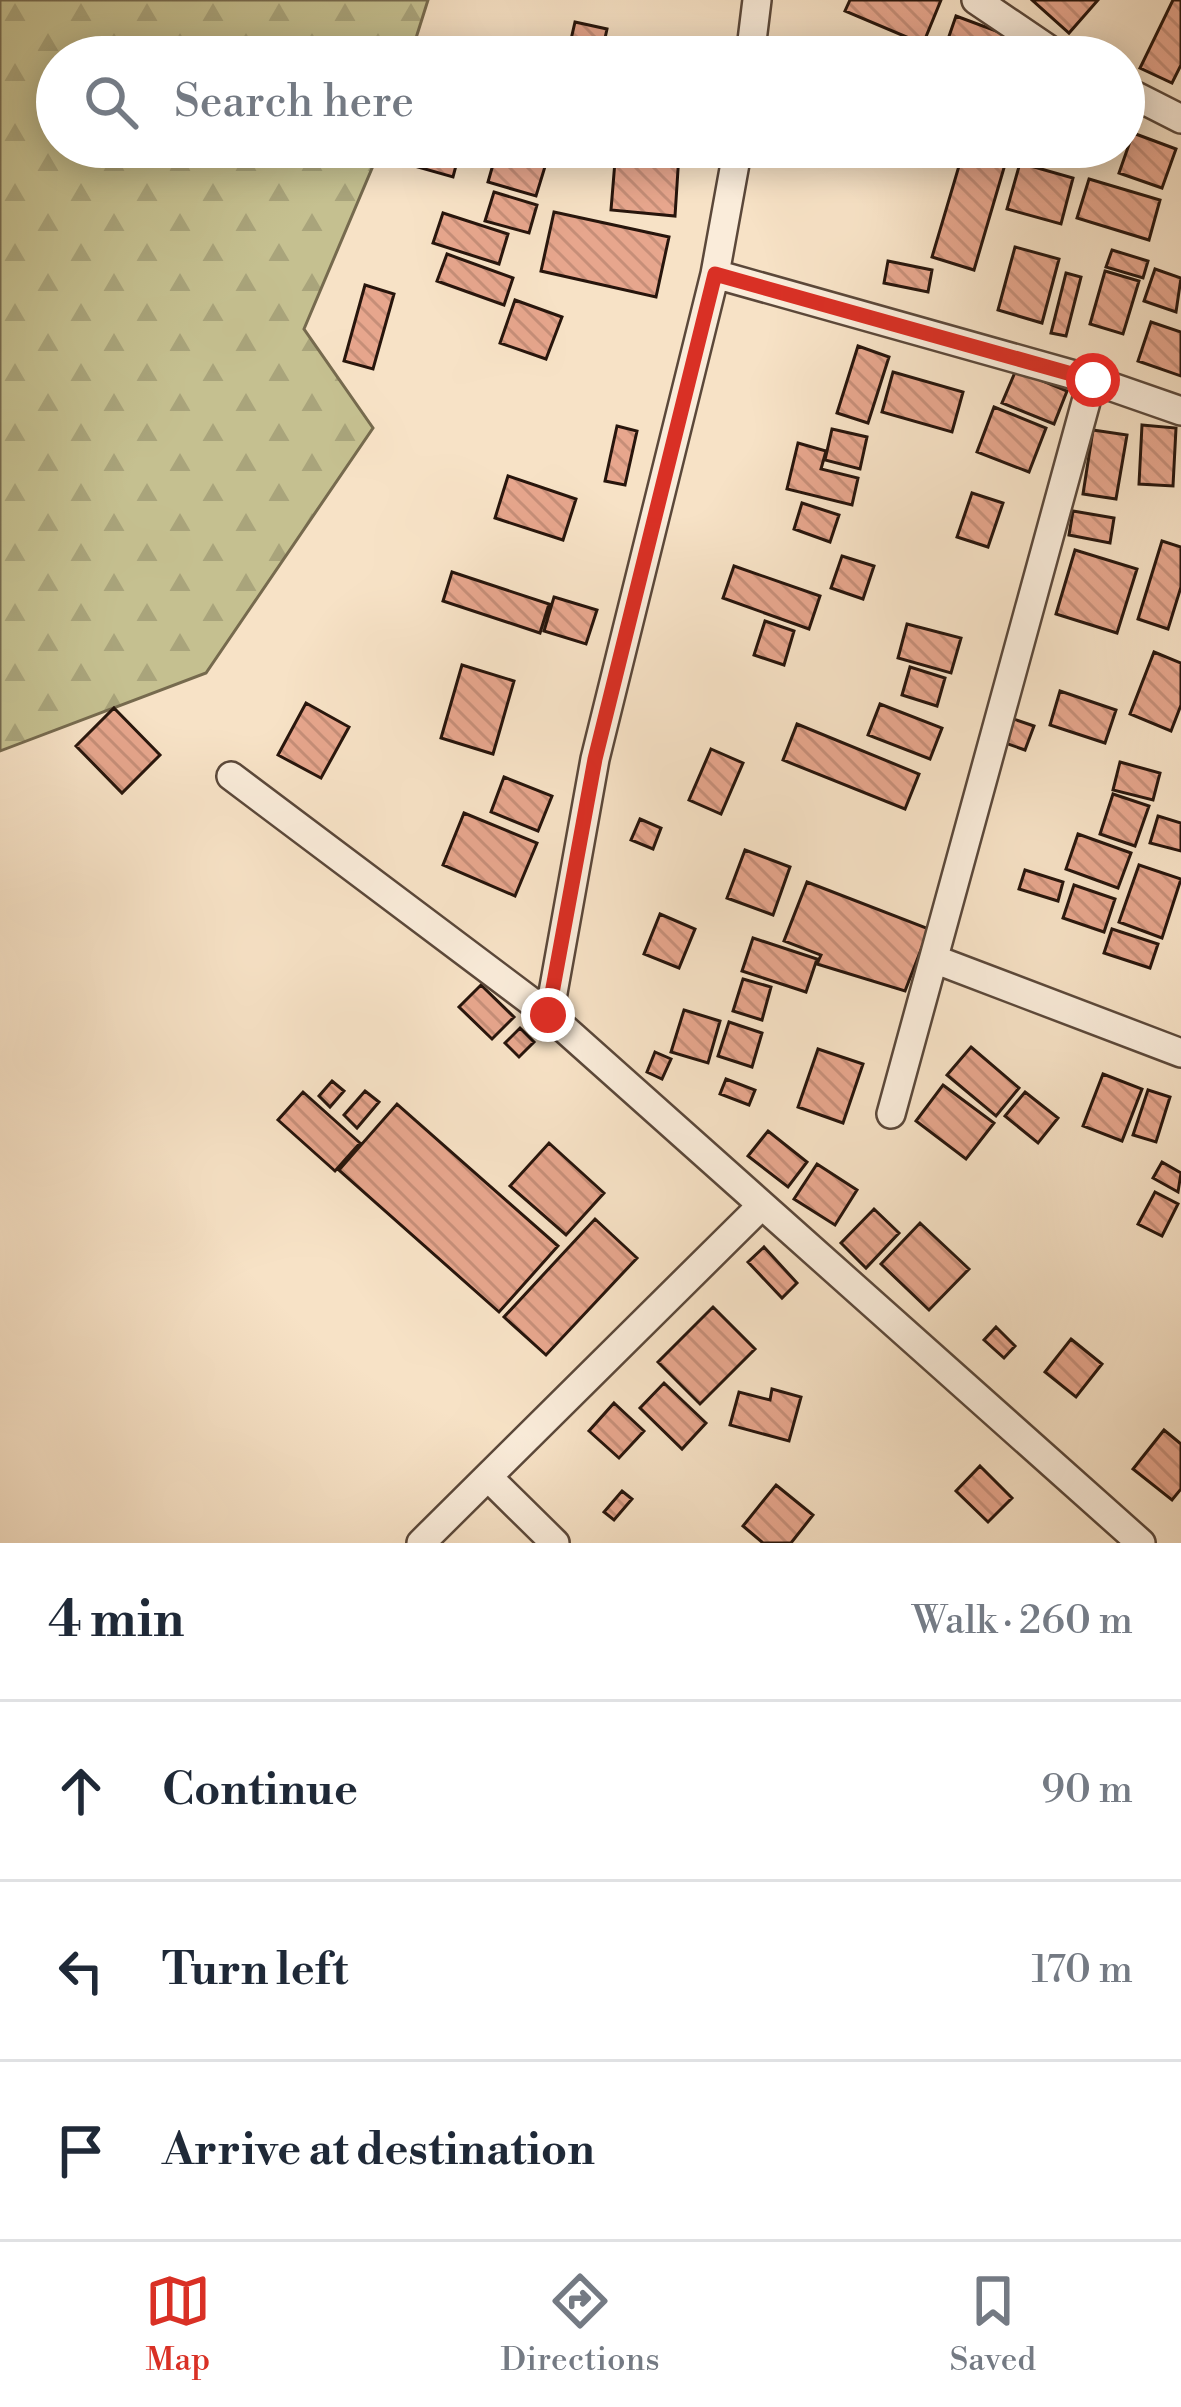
<!DOCTYPE html>
<meta charset="utf-8">
<style>
:root{--surface:#fff;--page:#f2f2f3;--text:#1f2937;--muted:#747a83;--line:#e0e1e3;--accent:#d93025}
body{margin:0;font-family:"Libre Bodoni",serif;background:var(--page);color:var(--text)}
.stop{position:absolute;width:36px;height:36px;margin:-27px;border:9px solid #d93025;border-radius:50%;background:#fff}
.stop.end{background:#d93025;border-color:#fff;box-shadow:0 3px 12px #0008}
.list{margin:0;padding:0;list-style:none}
h2{display:flex;justify-content:space-between;align-items:center;height:156px;margin:0;padding:0 48px;font-size:51px}
h2 small{font-size:39px;font-weight:400;color:var(--muted)}
.list li{display:grid;grid-template-columns:78px 1fr auto;gap:36px;align-items:center;box-sizing:border-box;height:180px;padding:0 48px;border-top:3px solid var(--line)}
.list b{display:block;font-size:45px;white-space:nowrap}
.list em{font-size:39px;font-style:normal;color:var(--muted)}
.icon{flex:none;width:66px;height:66px;fill:none;stroke:currentColor;stroke-width:2;stroke-linecap:round;stroke-linejoin:round}
.map{position:relative;flex:none;width:1181px;height:1543px;overflow:hidden}
.search{position:absolute;background:var(--surface);box-shadow:0 6px 30px #0003;left:36px;right:36px;top:36px;height:132px;display:flex;align-items:center;gap:30px;box-sizing:border-box;padding:0 42px;border-radius:66px;color:var(--muted);font-size:45px}
.sheet{height:696px;background:var(--surface)}
nav{display:flex;justify-content:space-around;align-items:center;box-sizing:border-box;height:168px;border-top:3px solid var(--line);background:var(--surface);font-size:33px;color:var(--muted)}
nav a{display:grid;justify-items:center;gap:6px}
nav .on{color:var(--accent)}
.map>svg:first-child{display:block}
.forest{fill:url(#forest-firs);stroke:#766a4e;stroke-width:3}
.building{fill:url(#building-back-hatch);stroke:#27150c;stroke-width:3}
.lines{fill:none;stroke-linecap:round;stroke-linejoin:round}
.street-casing{stroke:#5b483a;stroke-width:32}
.street{stroke:#faecda;stroke-width:27}
.route{stroke:#d93025;stroke-width:15}
</style>
<div class="map">
<svg width="1181" height="1543" viewBox="0 0 1181 1543">
<defs>
<pattern id="forest-firs" width="22" height="20" patternUnits="userSpaceOnUse" patternTransform="scale(3)"><rect width="22" height="20" fill="#c5c090"/><path d="M5 1l3.5 6h-7zM16 11l3.5 6h-7z" fill="#a9a47b"/></pattern>
<pattern id="building-back-hatch" width="6" height="6" patternUnits="userSpaceOnUse" patternTransform="scale(3)"><rect width="6" height="6" fill="#e7a68d"/><path d="M-1 5l2 2M0 0l6 6M5-1l2 2" fill="none" stroke="#c68e78"/></pattern>
</defs>
<rect width="100%" height="100%" fill="#f7e2c6"/>
<filter id="stains"><feTurbulence type="fractalNoise" baseFrequency=".00167" numOctaves="4"/><feColorMatrix values="0 0 0 0 .2 0 0 0 0 .09 0 0 0 0 .02 0 0 0 .5 -.17"/></filter>
<radialGradient id="worn" r=".72"><stop offset=".6" stop-color="#630" stop-opacity="0"/><stop offset="1" stop-color="#630" stop-opacity=".3"/></radialGradient>
<path class="forest" d="M0,0H428L410,57H57V147H381L304,329L373,428L206,673L0,751Z"/>
<path class="building" d="M850,0H941L923,44L845,11Z
M1032,0H1098L1069,33Z
M1173,0H1181V65L1172,83L1140,68Z
M956,16L1034,45L1030,57H987L947,42Z
M575,22L607,29L601,57H567Z
M684,47L723,53L722,57H683Z
M1133,133L1176,149L1162,188L1119,173Z
M397,147H461L453,177L393,160Z
M498,147H551L536,196L488,182Z
M1022,147H1067L1063,160Z
M616,149L679,154L675,216L611,210Z
M964,149L1006,161L974,270L932,257Z
M1020,163L1073,178L1061,224L1007,209Z
M1089,179L1160,200L1149,240L1077,218Z
M494,192L537,205L529,233L485,221Z
M554,212L669,237L656,297L541,271Z
M443,213L508,234L499,264L433,243Z
M1015,247L1059,259L1042,323L998,310Z
M1112,250L1148,261L1143,278L1106,267Z
M447,254L513,278L504,305L437,281Z
M888,261L932,270L928,292L884,283Z
M1155,269L1181,278L1176,312L1144,301Z
M1105,271L1139,281L1123,334L1090,324Z
M1066,273L1081,277L1066,336L1051,333Z
M365,285L394,294L373,369L344,361Z
M515,300L562,317L546,359L500,343Z
M1151,322L1181,332V376L1138,361Z
M858,346L889,357L868,423L837,413Z
M1016,370L1067,391L1054,424L1002,403Z
M893,372L963,392L952,432L882,412Z
M994,407L1046,428L1029,472L977,452Z
M1142,425L1176,428L1173,486L1139,484Z
M617,426L637,431L625,485L605,481Z
M832,429L867,437L860,469L825,460Z
M1093,430L1127,435L1116,499L1083,494Z
M798,443L826,451L821,469L858,478L852,505L787,489Z
M508,476L576,499L563,540L495,518Z
M972,493L1003,503L988,547L957,537Z
M802,503L839,515L830,542L794,529Z
M1073,511L1114,518L1110,543L1069,535Z
M1162,541L1181,547V587L1168,629L1138,619Z
M1075,550L1137,569L1117,633L1056,614Z
M842,556L874,566L863,599L831,588Z
M734,566L820,596L809,629L723,598Z
M452,572L549,604L540,633L443,601Z
M554,597L597,610L586,644L544,631Z
M765,621L794,631L784,665L754,655Z
M907,624L961,638L951,673L898,658Z
M1154,652L1181,663V705L1171,731L1130,714Z
M462,665L514,681L493,754L441,738Z
M910,667L945,678L937,706L902,695Z
M1060,691L1116,710L1105,743L1050,725Z
M306,703L349,727L321,778L278,755Z
M880,704L942,728L930,759L868,735Z
M114,708L160,755L122,793L76,746Z
M1005,716L1034,726L1025,750L997,740Z
M797,724L919,774L905,809L783,760Z
M711,749L743,763L721,814L689,800Z
M1120,762L1160,773L1153,800L1113,790Z
M504,777L552,796L538,831L491,812Z
M1113,794L1149,806L1135,846L1100,834Z
M464,813L537,843L515,896L443,865Z
M1158,816L1181,823V851L1150,843Z
M640,819L661,828L653,849L631,840Z
M1078,834L1131,853L1118,888L1066,869Z
M745,850L790,867L773,915L727,898Z
M1139,865L1181,879L1162,938L1119,922Z
M1025,870L1063,882L1058,901L1019,889Z
M807,882L929,929L905,991L817,964L821,955L784,941Z
M1074,885L1115,899L1104,932L1063,918Z
M660,914L695,929L679,968L644,954Z
M1112,929L1158,944L1150,968L1104,953Z
M753,938L817,959L806,992L742,971Z
M743,979L771,987L762,1020L733,1011Z
M481,985L514,1017L492,1039L459,1007Z
M684,1010L720,1021L708,1063L671,1052Z
M729,1022L762,1033L752,1067L718,1056Z
M520,1028L534,1042L519,1057L505,1043Z
M971,1047L1019,1088L996,1116L947,1075Z
M818,1049L863,1064L843,1123L798,1107Z
M655,1052L671,1059L662,1079L647,1072Z
M1103,1074L1142,1089L1122,1141L1083,1126Z
M726,1079L755,1090L749,1105L720,1094Z
M332,1081L344,1091L330,1107L319,1096Z
M943,1085L994,1123L966,1159L916,1121Z
M1148,1090L1170,1097L1156,1142L1133,1135Z
M365,1091L379,1102L357,1128L344,1115Z
M303,1092L360,1143L335,1171L278,1120Z
M1025,1092L1058,1118L1038,1143L1005,1116Z
M397,1104L558,1246L499,1312L339,1170Z
M768,1131L807,1162L788,1187L748,1156Z
M549,1143L604,1193L566,1235L510,1186Z
M1162,1162L1181,1173L1178,1192L1153,1178Z
M817,1164L857,1190L835,1225L794,1199Z
M1155,1192L1178,1204L1162,1236L1138,1224Z
M874,1209L899,1233L866,1268L841,1243Z
M595,1219L637,1258L546,1355L504,1317Z
M920,1223L969,1269L929,1310L881,1264Z
M764,1247L797,1283L782,1298L748,1262Z
M713,1307L755,1349L700,1404L658,1362Z
M996,1327L1015,1346L1004,1358L984,1340Z
M1071,1339L1102,1364L1076,1397L1045,1372Z
M664,1383L706,1423L682,1449L640,1408Z
M772,1389L801,1397L789,1441L730,1425L739,1392L770,1400Z
M614,1403L644,1431L619,1458L589,1431Z
M1164,1430L1181,1444V1489L1172,1500L1133,1469Z
M980,1466L1012,1498L988,1522L956,1491Z
M776,1485L813,1515L791,1543H763L743,1526Z
M622,1491L632,1499L614,1520L604,1512Z"/>
<g class="lines">
<defs>
<path id="street" d="M976,0L1060,57
M750,57L757,0
M1124,90L1181,119
M715,274L1092,380L1181,411
M231,776L549,1015L1141,1543
M934,959L1181,1053
M549,1015L595,759L715,274L738,147
M891,1114L1092,380
M490,1479L555,1543
M421,1543L762,1205"/>
</defs>
<use href="#street" class="street-casing"/>
<use href="#street" class="street"/>
</g>
<g class="lines">
<path class="route" d="M548,1015L595,759L715,274L1093,380"/>
</g>
<rect width="100%" height="100%" filter="url(#stains)"/>
<rect width="100%" height="100%" fill="url(#worn)"/>
</svg>
<div class="stop" style="left:1093px;top:380px"></div>
<div class="stop end" style="left:548px;top:1015px"></div>
<div class="search"><svg class="icon" aria-label="search" viewBox="0 0 24 24"><circle cx="10" cy="10" r="6"/><path d="M15 15l6 6"/></svg>Search here</div>
</div>
<section class="sheet">
<h2>4 min<small>Walk · 260 m</small></h2>
<ul class="list">
<li><svg class="icon" aria-label="ahead" viewBox="0 0 24 24"><path d="M12 20V5M6 11l6-6 6 6"/></svg><div><b>Continue</b></div><em>90 m</em></li>
<li><svg class="icon" aria-label="left" viewBox="0 0 24 24"><path d="M17 20v-9H6M10 6l-5 5 5 5"/></svg><div><b>Turn left</b></div><em>170 m</em></li>
<li><svg class="icon" aria-label="arrive" viewBox="0 0 24 24"><path d="M6 21V4h12l-3 4 3 4H6"/></svg><div><b>Arrive at destination</b></div></li>
</ul>
</section>
<nav>
<a class="on"><svg class="icon" aria-label="map" viewBox="0 0 24 24"><path d="M3 6l6-2 6 2 6-2v14l-6 2-6-2-6 2zM9 4v14M15 6v14"/></svg>Map</a>
<a><svg class="icon" aria-label="directions" viewBox="0 0 24 24"><path d="M12 3l9 9-9 9-9-9zM9 14v-3h6M13 9l2 2-2 2"/></svg>Directions</a>
<a><svg class="icon" aria-label="saved" viewBox="0 0 24 24"><path d="M7 4h10v16l-5-4-5 4z"/></svg>Saved</a>
</nav>
